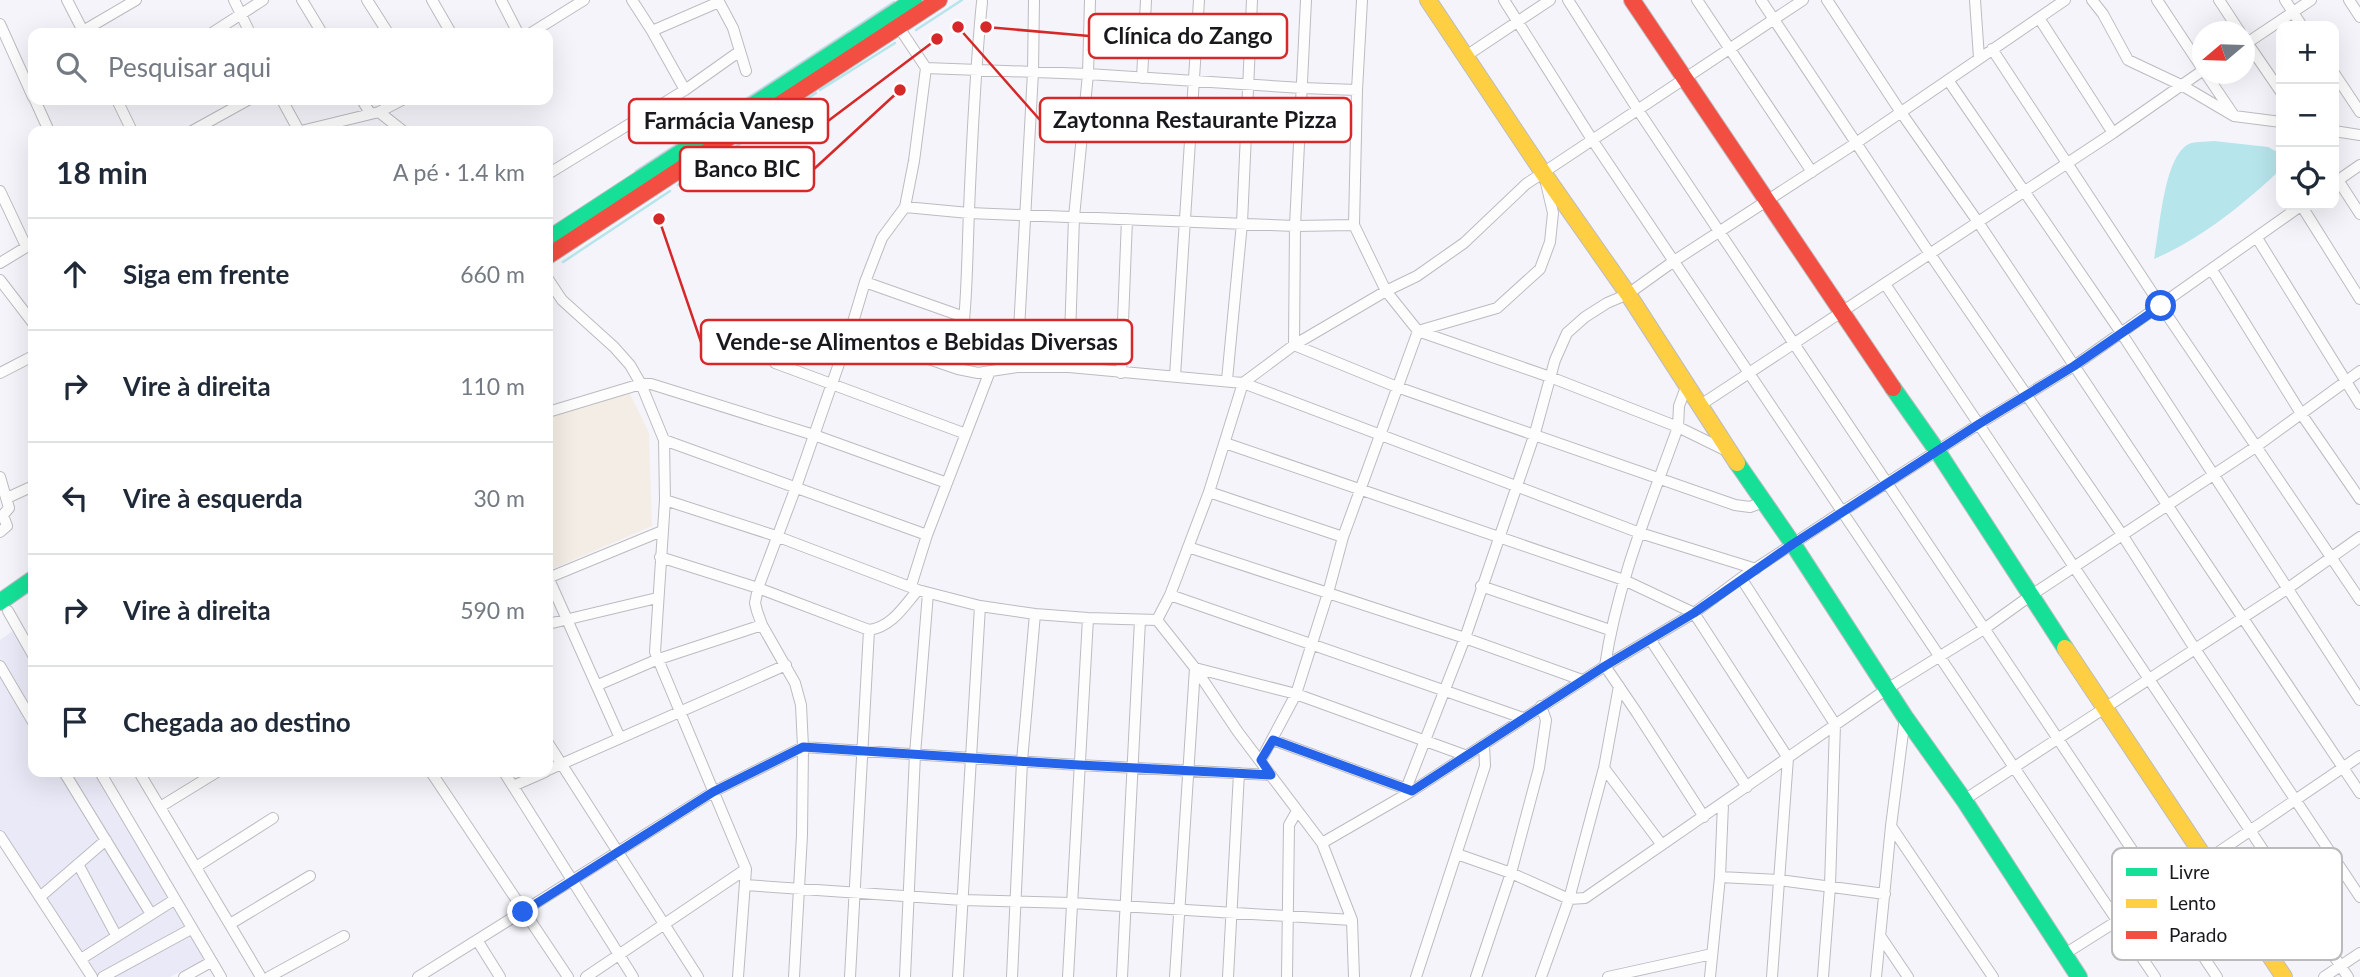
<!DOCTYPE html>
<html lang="pt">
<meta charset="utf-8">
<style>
:root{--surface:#fff;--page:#f6f6f7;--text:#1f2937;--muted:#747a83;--line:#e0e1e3}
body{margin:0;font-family:Lato,sans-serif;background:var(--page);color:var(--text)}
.controls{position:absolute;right:21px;top:21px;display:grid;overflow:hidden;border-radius:14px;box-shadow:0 7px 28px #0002}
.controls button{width:63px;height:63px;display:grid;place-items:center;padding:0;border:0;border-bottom:2px solid var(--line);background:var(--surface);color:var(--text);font:35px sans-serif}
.compass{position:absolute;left:2192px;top:21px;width:63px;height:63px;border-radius:50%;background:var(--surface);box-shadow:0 7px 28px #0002;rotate:251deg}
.stop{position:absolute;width:21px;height:21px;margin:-16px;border:5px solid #2563eb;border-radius:50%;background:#fff}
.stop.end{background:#2563eb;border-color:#fff;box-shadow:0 2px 7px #0008}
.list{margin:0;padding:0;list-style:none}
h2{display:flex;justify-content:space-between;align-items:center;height:91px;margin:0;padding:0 28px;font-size:30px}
h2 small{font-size:23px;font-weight:400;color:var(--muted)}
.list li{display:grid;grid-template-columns:46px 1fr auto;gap:21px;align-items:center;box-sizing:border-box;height:112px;padding:0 28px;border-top:2px solid var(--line)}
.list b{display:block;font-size:26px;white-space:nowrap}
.list em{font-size:23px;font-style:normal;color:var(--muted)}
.icon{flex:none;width:38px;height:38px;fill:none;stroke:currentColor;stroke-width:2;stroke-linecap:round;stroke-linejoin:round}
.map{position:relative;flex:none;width:2360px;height:977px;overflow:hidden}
.search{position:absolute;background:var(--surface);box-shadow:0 7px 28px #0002;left:28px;top:28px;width:525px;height:77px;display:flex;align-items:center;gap:18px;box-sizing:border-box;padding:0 24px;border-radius:14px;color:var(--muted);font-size:26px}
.panel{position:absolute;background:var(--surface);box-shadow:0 7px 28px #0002;left:28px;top:126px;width:525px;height:651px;border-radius:14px}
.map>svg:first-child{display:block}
.built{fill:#eae9f7}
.industrial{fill:#f3ede5}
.water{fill:#b6e5eb}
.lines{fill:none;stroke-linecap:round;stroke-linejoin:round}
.stream{stroke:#b6e5eb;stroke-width:2.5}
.street-casing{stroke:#bcbcc0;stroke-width:12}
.fast-casing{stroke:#bcbcc0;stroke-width:18}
.slow-casing{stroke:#bcbcc0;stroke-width:18}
.jam-casing{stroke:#bcbcc0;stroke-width:18}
.street{stroke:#fdfdfe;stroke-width:10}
.fast{stroke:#16e098;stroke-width:16}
.slow{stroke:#ffcf43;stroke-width:16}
.jam{stroke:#f24e42;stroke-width:16}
.route{stroke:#2563eb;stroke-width:9}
.key{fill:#fff;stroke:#bababb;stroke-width:2}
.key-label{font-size:19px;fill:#19191d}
.leader{fill:none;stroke:#d62828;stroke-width:2.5}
.callout-dot{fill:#d62828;stroke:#fff;stroke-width:2.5}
.callout{fill:#fff;stroke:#d62828;stroke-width:2.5}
.callout-label{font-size:23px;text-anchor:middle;font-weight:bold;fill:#19191d}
</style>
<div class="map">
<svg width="2360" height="977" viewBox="0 0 2360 977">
<rect width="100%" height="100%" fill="#f4f4fa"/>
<path class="built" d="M13,631L33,665V772H96L205,959L170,977H99L0,829V640Z"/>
<path class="industrial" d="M629,392L649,433L652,526L552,569L548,559V416Z"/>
<path class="water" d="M2214,141L2268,147L2281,154V169C2244,204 2201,239 2154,259C2160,230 2163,161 2187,145C2193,141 2206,142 2214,141Z"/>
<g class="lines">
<path class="stream" d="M916,30L962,0
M820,90L895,43
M636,171L894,2
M678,185L816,93
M563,262L670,191"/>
<defs>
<path id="street" d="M67,0L84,33
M234,0L250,33
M302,0L322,33
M367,0L388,33
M432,0L451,33
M501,0L518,33
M632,0L652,31L685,90L740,51
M718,0L733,28L746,71
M1306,0L1295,226L1294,345L1397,387L1735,505L1750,507L1764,502
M1362,0L1357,90L1354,225L1386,291L1418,331L1550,377L1678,427L1727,451
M1504,0L1593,141L2155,977
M1568,0L1638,110L2217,977
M1697,0L1812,172
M1761,0L1930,254L2123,536L2195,649L2360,897
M1827,0L1900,111L1978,222L2360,793
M1975,0L1979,58
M2092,0L2103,14L2128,60L2183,86L2234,116L2281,122
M2157,0L2202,68
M2219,0L2240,32
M2285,0L2302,26
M2349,0L2360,17
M2039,18L2113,133
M0,24L33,97
M83,31L136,0
M652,31L719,2
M212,33L263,0
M531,33L584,0
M2244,38L2281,92
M2244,45L2311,0
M1992,49L2161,306L2360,600
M1466,56L1550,0
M926,68L1088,74L1302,88L1357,90
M2334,73L2360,112
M2206,74L2233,114
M1142,78L1146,0
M1948,80L2122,334L2360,700
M35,100L49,131
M117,100L132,131
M282,100L299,131
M362,100L370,113
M379,112L403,131
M192,131L248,100
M301,131L379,112L402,100
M2334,131L2360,135
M548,174L685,90
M2338,180L2360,214
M2334,183L2360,165
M0,191L26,246
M2301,205L2360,299
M905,207L969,213L1295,226L1354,225
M2257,238L2360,404
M0,263L33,243
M2212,270L2302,415L2360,499
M548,279L562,300L614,347L630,365L641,384L664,440L665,500L655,652L746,869L738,977
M0,280L33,323
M865,282L964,317
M1885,284L2348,977
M850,332L958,369L978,373L1017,367H1069L1243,383L1640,533L1756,569
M775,363L966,434
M1017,367L1033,72L1034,0
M1069,367L1074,217L1088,74L1090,0
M958,369C967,316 967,263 969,210C972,140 975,71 982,2
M0,373L33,356
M1121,373L1127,219
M1175,376L1199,0
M1227,380L1242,223L1252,0
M1686,387L1679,406L1678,427C1650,505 1617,583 1605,666L1637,713L1704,817
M1699,406L2113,133L2202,71
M548,412L641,384H651L814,435L947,483
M664,440L927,535
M1225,443L1624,580L1694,613L1788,758L1772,977
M0,477L9,508L3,515
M1209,492L1343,537
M7,498L33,486
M665,500L776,536L918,590L980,606L1035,614L1088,618L1157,620
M0,532L7,526L3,515
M1188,547L1465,638L1582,680
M660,557L758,588L869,630C892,627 904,606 918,590
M548,577L620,738
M548,578L662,531
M1741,578L1835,724L1830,886L1823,977
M911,586L927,535L990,371
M1481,586L1610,630
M1170,595L1523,718
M8,611L33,655
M1157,620L1170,595L1209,492L1243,383L1294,345L1386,291L1417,276L1464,243L1526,184L1803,0
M1157,620L1195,668L1238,732L1322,843L1352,920L1354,977
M548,624L657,598
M1650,639L1747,787
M0,666L33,722
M598,685L656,660L762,625
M1273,740L1412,791
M548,743L698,977
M1261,760L1296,694L1328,593L1343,537L1418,331L1497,308L1540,269L1550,242L1553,213L1546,183
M1604,768L1662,845
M548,770L786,665
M64,772L151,914
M100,772L221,977
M139,772L261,977
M431,772L568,977
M504,772L633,977
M513,786L545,772
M1406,789L1465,638L1535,433L1555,360L1567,333L1585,317L1607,303L1628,294L1674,261L1856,143L2065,0
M1964,800L2287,589L2360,537
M160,807L217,772
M1891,826L1993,977
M0,836L92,977
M1322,843L1412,791L1605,666L1694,613L1741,578L1843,511L1979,424L2074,366L2302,205
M1457,854L1511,873L1569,899L1585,898L1887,689L1984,629L2030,596L2257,446L2360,371
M78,864L116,935
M196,867L273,818
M1720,877L1779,880L1885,894
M745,885L962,900L1072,903L1352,920
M40,897L106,840
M230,924L310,876
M1881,937L1908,977
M477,940L500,977
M2063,955L2117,921L2360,756
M81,959L174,900
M103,977L191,929
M184,977L211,962
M269,977L344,936
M418,977L713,792L803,747L1079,765L1271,775
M586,977L746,869
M794,977L802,835L803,747L801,705L795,683L762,625L757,611L755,603L758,588L796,487L850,332L865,282L882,238L905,207L914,161L926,68L898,26
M850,977L869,630
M905,977L915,754L928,593
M958,977L980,606
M1012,977L1022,761L1035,614
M1068,977L1088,618
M1122,977L1140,620
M1175,977L1195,668L1296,694L1467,756
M1228,977L1239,773
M1287,977L1289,825L1297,811
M1416,977L1485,766L1484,744
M1476,977L1511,873L1539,768L1546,720L1541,706
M1541,977L1569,899L1604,768L1619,686
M1608,977L1712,954
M1710,977L1720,877L1723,804
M1876,977L1891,826L1905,717
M2324,977L2360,953"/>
<path id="fast" d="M548,239L914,0
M1893,388L1938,452L2065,648
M1737,463L1793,544L1905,717L1964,800L2079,977
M0,602L33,579"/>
<path id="slow" d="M1428,0L1544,174L1628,294L1737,463
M2065,648L2284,977"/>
<path id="jam" d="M1632,0L1893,388
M548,256L939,0"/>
</defs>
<use href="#street" class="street-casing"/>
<use href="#fast" class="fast-casing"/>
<use href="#slow" class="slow-casing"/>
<use href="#jam" class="jam-casing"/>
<use href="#street" class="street"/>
<use href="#fast" class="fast"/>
<use href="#slow" class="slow"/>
<use href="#jam" class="jam"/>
</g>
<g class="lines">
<path class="route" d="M523,912L713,792L803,747L1079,765L1271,775L1261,760L1273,740L1412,791L1605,666L1694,613L1793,544L1979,424L2074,366L2161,306"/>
</g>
<rect x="2112" y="848" width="230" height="112" rx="10" class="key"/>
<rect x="2126" y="868" width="31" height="8" fill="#16e098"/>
<rect x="2126" y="899" width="31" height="9" fill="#ffcf43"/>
<rect x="2126" y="931" width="31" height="8" fill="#f24e42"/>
<g class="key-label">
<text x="2169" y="879">Livre</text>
<text x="2169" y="910">Lento</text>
<text x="2169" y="942">Parado</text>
</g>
<path class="leader" d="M986 27L1089 36M958 27L1040 120M937 39L828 121M900 90L814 169M659 219L701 342"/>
<g class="callout-dot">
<circle cx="986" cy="27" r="7"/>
<circle cx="958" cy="27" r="7"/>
<circle cx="937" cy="39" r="7"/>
<circle cx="900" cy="90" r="7"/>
<circle cx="659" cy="219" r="7"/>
</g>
<g class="callout">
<rect x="1089" y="14" width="198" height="44" rx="7"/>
<rect x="1040" y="98" width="311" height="44" rx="7"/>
<rect x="629" y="99" width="199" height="44" rx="7"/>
<rect x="680" y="147" width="134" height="44" rx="7"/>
<rect x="701" y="320" width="431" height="44" rx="7"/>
</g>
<g class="callout-label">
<text x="1188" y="44">Clínica do Zango</text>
<text x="1195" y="128">Zaytonna Restaurante Pizza</text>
<text x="729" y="129">Farmácia Vanesp</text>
<text x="747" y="177">Banco BIC</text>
<text x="917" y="350">Vende-se Alimentos e Bebidas Diversas</text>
</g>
</svg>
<div class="controls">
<button>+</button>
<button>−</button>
<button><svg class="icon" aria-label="locate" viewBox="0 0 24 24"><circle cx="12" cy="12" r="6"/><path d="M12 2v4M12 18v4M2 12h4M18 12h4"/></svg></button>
</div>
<svg class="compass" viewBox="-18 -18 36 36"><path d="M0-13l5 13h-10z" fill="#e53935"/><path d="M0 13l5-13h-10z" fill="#747a83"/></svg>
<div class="stop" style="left:2161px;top:306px"></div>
<div class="stop end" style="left:523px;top:912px"></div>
<div class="search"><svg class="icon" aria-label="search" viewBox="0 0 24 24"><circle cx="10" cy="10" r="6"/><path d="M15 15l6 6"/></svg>Pesquisar aqui</div>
<section class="panel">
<h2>18 min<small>A pé · 1.4 km</small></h2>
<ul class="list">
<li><svg class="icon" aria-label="ahead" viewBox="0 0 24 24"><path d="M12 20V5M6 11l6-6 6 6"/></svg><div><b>Siga em frente</b></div><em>660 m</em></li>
<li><svg class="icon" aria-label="right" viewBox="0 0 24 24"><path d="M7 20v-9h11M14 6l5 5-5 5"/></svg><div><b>Vire à direita</b></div><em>110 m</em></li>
<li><svg class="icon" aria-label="left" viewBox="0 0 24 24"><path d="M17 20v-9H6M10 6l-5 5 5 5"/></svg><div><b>Vire à esquerda</b></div><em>30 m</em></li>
<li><svg class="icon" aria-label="right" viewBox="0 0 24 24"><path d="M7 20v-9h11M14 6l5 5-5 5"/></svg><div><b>Vire à direita</b></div><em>590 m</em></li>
<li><svg class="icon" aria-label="arrive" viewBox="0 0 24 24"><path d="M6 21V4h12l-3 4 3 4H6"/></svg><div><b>Chegada ao destino</b></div></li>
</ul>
</section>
</div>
